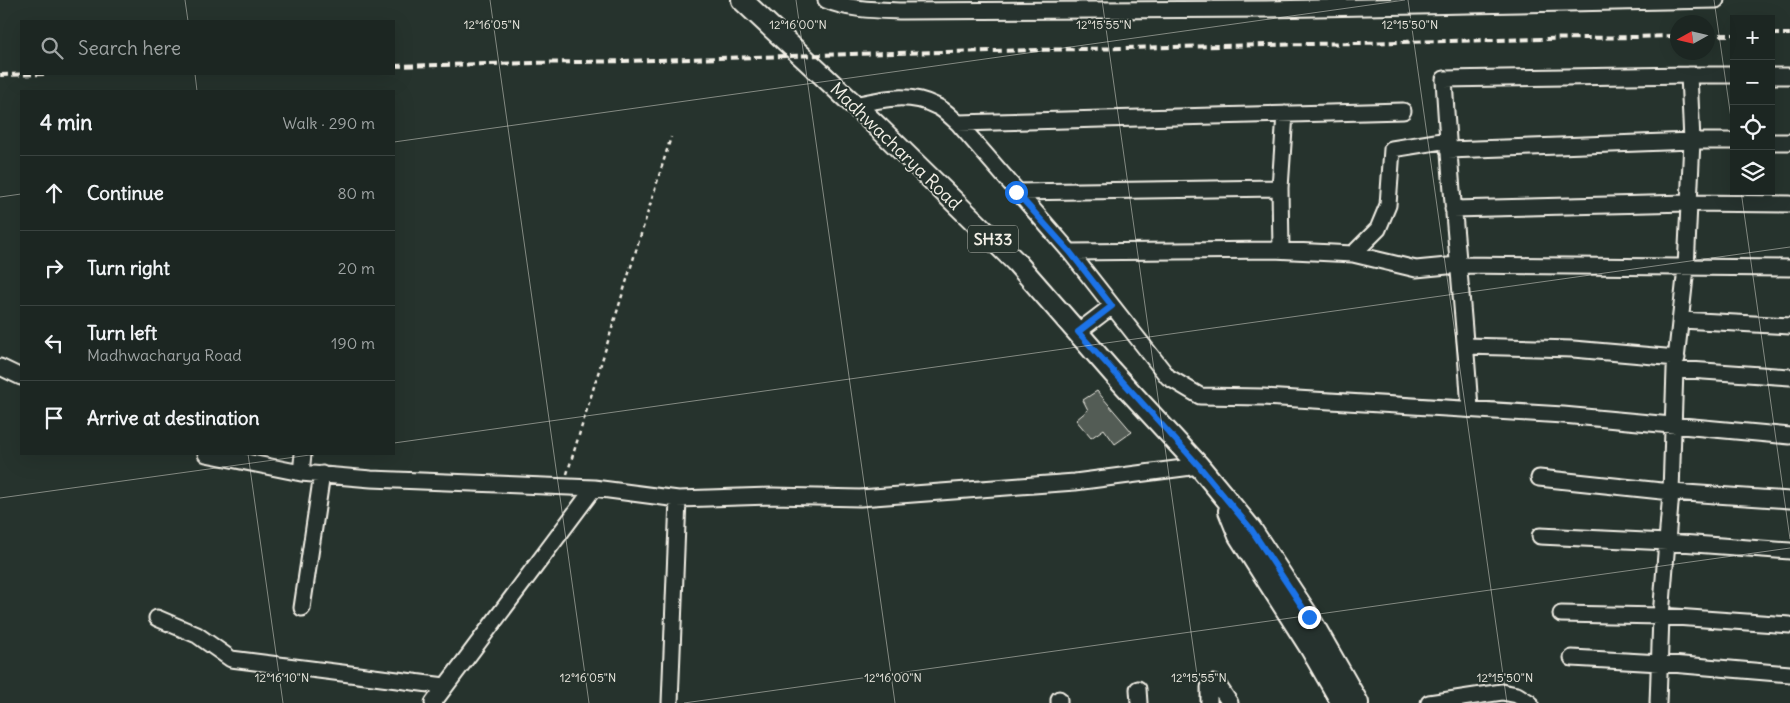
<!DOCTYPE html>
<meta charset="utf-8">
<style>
:root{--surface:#1c2622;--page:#252e2a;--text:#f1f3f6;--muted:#a0a5a5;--line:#3a4340}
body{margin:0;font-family:Delius,sans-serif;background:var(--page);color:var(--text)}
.controls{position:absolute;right:15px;top:15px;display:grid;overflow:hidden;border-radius:0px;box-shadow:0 5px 20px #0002}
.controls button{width:45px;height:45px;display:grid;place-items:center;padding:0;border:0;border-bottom:1px solid var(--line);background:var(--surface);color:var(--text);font:25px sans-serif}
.compass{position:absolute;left:1670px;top:15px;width:45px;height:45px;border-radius:50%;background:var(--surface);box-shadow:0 5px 20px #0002;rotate:262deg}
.stop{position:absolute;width:15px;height:15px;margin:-11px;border:4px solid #1a73e8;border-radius:50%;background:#fff}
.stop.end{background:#1a73e8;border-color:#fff;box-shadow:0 1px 5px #0008}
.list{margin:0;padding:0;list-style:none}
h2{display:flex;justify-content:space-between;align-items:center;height:65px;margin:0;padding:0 20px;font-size:21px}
h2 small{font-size:16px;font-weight:400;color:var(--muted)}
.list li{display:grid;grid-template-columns:32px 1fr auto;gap:15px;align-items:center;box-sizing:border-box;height:75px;padding:0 20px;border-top:1px solid var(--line)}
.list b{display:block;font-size:19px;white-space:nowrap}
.list p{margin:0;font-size:16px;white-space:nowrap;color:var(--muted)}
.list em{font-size:16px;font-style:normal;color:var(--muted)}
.icon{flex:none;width:28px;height:28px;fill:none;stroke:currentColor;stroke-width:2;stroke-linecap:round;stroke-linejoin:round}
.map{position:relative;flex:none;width:1790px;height:703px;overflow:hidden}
.search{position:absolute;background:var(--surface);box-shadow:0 5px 20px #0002;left:20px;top:20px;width:375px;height:55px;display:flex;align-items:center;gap:12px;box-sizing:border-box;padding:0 18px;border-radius:0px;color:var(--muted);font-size:19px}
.panel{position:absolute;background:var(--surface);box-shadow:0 5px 20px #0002;left:20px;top:90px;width:375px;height:365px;border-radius:0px}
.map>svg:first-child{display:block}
.building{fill:#525c55;stroke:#f4f1e8}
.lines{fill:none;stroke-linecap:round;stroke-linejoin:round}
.minor-casing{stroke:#f4f1e8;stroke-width:19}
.major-casing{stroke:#f4f1e8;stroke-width:24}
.path{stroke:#f4f1e8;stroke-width:2.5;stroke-dasharray:4 4;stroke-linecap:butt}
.minor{stroke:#26332d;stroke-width:15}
.major{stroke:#26332d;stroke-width:20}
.rail{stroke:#f4f1e8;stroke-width:4;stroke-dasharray:8 4;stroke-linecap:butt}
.route{stroke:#1a73e8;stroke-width:6}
.ticks{fill:none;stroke:#f4f1e8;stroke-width:1;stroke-opacity:0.45}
.labels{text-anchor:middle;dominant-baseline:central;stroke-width:4;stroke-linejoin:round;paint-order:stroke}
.shield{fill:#26332d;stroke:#b6b8b0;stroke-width:1}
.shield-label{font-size:16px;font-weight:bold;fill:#f4f1e8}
.street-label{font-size:18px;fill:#f4f1e8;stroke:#26332d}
.ticks-label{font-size:12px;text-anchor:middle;fill:#f4f1e8;stroke:#26332d;stroke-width:4;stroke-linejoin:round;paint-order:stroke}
</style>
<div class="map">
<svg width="1790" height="703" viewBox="0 0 1790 703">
<rect width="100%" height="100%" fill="#26332d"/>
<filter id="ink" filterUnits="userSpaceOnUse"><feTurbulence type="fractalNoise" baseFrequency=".02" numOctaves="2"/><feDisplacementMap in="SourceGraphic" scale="10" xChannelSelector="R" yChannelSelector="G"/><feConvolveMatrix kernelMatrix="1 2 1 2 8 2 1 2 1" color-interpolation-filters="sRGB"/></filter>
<g filter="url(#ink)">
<path class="building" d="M1097,391L1132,432L1115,444L1104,429L1091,438L1076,420L1088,410L1083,400Z"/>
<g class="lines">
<defs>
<path id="minor" d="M826,0C849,10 877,10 902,11L1266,9L1716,0
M1771,76H1790
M854,105C882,99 909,92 936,106C944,109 951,117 958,123L1070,252L1168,377L1200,396L1263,397L1563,415L1790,436
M958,123L1403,111
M1771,142H1790
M1448,150L1692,141H1734
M1016,192L1280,188
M1453,209L1688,203L1790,204
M1273,250L1353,254L1416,269L1458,265L1790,268
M1070,252L1281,250L1280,188L1285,114
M1353,254L1378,229L1388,205L1392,149L1448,140
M1681,320L1790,326
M1078,332L1112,306
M1466,346L1573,349L1677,358
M0,367L21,377
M1675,369L1790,377
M1470,409C1463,299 1450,190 1444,79L1689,75H1734
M206,454L301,473L371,479L594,488L678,499L773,496L860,498L1075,482L1199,466
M301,473L303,454
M1539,478L1671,492L1790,500
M1540,536L1667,542L1790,551
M302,608L322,474
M1561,614L1661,616L1790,625
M157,618L197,635L231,659L445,686
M1572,658L1660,663L1790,674
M1138,689L1139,703
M433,703L594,488
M670,703L678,499
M1059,703V699
M1209,703V687L1213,683L1218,685L1230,703
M1429,703L1502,692L1517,695L1530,703
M1658,703L1661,616L1671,492L1675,369L1686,268L1692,141L1689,75"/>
<path id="major" d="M742,0L879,128L1016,262L1113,373L1199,466L1251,529L1309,617L1358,703
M1229,511L1239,536L1311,649L1342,703"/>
</defs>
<use href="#minor" class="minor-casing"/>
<use href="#major" class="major-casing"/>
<path class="path" d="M567,474L671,137"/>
<use href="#minor" class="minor"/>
<use href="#major" class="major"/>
<path class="rail" d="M1771,34H1790
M1708,35H1734
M394,66L624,61L852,54L1678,36
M0,75L45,74"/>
</g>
</g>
<g class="lines" filter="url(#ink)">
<path class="route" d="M1016,192L1070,252L1112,306L1078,332L1199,466L1251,529L1309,617"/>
</g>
<path class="ticks" d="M185,0L188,21M490,0L589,703M796,0L895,703M1102,0L1201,703M1408,0L1507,703M1714,0L1734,139M195,74L197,91M394,142L1405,0M1741,191L1790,539M0,197L21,194M394,443L1790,247M248,454L283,703M0,498L317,454M684,703L1790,548"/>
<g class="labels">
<rect class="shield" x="968" y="225.5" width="50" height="27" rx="4"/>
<g class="shield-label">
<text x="993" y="239">SH33</text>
</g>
<g class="street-label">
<text transform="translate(896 146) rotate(44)">Madhwacharya Road</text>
</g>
</g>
<g class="ticks-label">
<text x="492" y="29">12°16'05"N</text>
<text x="798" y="29">12°16'00"N</text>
<text x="1104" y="29">12°15'55"N</text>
<text x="1410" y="29">12°15'50"N</text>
<text x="282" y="682">12°16'10"N</text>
<text x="588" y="682">12°16'05"N</text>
<text x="893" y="682">12°16'00"N</text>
<text x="1199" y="682">12°15'55"N</text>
<text x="1505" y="682">12°15'50"N</text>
</g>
</svg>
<div class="controls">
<button>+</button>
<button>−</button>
<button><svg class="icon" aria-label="locate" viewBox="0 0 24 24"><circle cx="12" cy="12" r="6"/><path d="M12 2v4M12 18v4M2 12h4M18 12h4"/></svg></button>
<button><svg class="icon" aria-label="layers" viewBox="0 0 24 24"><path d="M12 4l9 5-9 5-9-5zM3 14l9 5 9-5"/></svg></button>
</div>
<svg class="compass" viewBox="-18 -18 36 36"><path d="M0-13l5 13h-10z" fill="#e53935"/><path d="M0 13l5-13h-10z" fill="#a0a5a5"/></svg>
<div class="stop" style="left:1016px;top:192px"></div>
<div class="stop end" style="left:1309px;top:617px"></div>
<div class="search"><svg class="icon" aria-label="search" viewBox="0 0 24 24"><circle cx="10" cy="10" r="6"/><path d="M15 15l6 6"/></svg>Search here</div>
<section class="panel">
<h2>4 min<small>Walk · 290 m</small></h2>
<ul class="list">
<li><svg class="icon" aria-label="ahead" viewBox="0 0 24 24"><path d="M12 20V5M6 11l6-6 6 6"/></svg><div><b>Continue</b></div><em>80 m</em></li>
<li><svg class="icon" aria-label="right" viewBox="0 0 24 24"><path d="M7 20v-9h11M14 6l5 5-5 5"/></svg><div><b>Turn right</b></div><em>20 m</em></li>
<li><svg class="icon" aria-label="left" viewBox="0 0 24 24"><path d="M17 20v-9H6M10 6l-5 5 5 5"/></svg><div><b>Turn left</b><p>Madhwacharya Road</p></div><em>190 m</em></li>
<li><svg class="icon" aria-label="arrive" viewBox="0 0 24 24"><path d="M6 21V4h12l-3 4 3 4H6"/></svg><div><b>Arrive at destination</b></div></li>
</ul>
</section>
</div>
